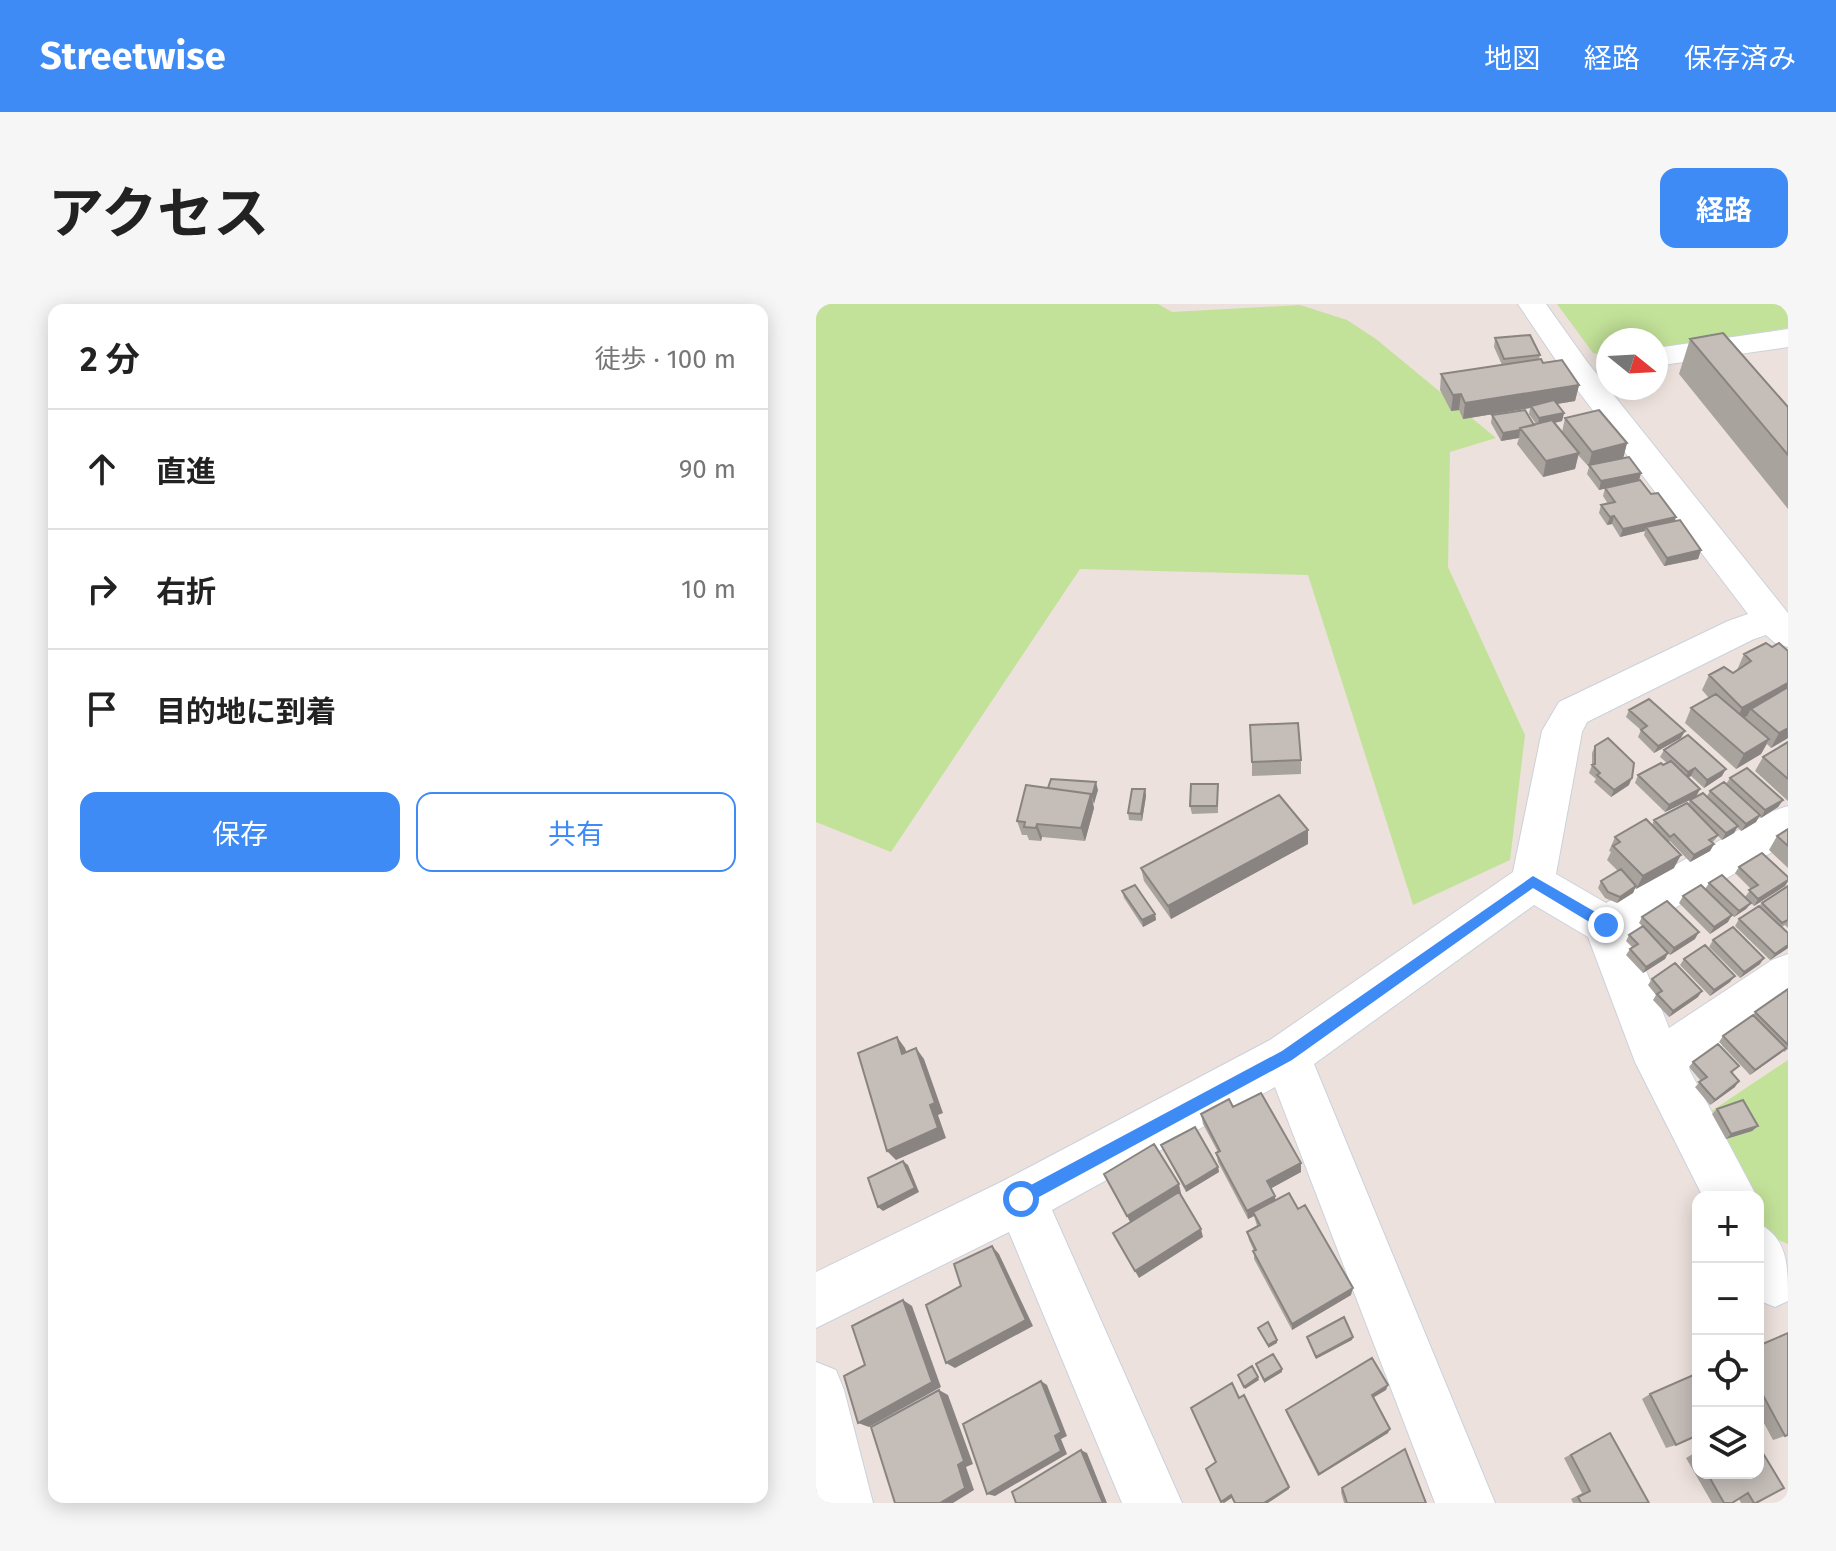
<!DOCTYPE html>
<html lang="ja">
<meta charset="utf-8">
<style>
:root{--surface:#fff;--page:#f6f6f6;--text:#222;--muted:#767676;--line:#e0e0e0;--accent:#3f8bf6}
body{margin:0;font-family:"Fira Sans","Noto Sans JP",sans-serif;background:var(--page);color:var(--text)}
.controls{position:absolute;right:24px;bottom:24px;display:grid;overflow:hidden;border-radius:16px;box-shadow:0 4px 20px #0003}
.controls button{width:72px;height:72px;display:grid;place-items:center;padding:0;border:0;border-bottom:2px solid var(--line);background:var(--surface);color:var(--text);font:40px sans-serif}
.compass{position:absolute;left:780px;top:24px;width:72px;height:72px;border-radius:50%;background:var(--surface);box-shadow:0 4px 20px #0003;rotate:108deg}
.stop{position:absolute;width:24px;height:24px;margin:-18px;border:6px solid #3f8bf6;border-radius:50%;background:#fff}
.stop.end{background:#3f8bf6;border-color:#fff;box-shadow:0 2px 8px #0008}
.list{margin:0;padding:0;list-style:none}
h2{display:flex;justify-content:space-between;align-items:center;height:104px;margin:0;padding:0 32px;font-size:34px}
h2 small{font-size:26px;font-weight:400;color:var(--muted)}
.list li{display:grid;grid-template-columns:52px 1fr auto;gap:24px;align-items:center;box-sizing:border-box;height:120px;padding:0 32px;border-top:2px solid var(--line)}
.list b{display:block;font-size:30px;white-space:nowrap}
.list em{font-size:26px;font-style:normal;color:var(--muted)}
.actions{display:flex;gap:16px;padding:24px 32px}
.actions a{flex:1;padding:18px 0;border:2px solid var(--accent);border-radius:16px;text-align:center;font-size:28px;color:var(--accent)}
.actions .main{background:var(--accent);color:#fff}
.icon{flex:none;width:44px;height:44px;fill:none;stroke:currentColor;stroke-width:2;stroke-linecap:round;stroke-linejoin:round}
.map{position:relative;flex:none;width:972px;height:1199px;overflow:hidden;border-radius:16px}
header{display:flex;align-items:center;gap:48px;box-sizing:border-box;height:112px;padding:0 40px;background:var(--accent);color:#fff}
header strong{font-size:38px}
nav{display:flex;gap:44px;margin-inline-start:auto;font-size:28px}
.intro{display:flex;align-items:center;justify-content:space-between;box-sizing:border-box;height:192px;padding:0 48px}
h1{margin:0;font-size:56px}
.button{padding:20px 36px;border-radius:16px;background:var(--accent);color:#fff;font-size:28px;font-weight:700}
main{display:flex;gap:48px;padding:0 48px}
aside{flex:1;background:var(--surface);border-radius:16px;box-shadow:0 4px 20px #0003}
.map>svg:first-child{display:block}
.green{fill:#c3e299}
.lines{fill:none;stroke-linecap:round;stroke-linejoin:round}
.minor-casing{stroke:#cad2dc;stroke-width:2}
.minor{fill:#fff;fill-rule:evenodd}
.wall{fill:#a9a39e}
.shaded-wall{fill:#898481}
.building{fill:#c4bdb8;stroke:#898481;stroke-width:2}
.route{fill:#3f8bf6}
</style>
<header>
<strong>Streetwise</strong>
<nav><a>地図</a><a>経路</a><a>保存済み</a></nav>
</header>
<div class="intro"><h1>アクセス</h1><a class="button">経路</a></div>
<main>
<aside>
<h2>2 分<small>徒歩 · 100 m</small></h2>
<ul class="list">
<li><svg class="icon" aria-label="ahead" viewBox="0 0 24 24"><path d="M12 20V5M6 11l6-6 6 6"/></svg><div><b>直進</b></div><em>90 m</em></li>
<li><svg class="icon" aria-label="right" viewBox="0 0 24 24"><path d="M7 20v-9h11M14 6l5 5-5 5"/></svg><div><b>右折</b></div><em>10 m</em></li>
<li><svg class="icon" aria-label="arrive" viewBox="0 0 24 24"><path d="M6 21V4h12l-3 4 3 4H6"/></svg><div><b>目的地に到着</b></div></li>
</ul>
<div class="actions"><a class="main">保存</a><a>共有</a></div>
</aside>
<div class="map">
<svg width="972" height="1199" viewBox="0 0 972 1199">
<rect width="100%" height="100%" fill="#ece1dc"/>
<path class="green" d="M0,0H342L356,8L484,1L531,16L560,35L680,134L634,148L632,263L709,431L694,556L597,601L492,271L264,265L75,548L0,518Z
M741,0H972V24L840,45V36H792V52L777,49Z
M972,756V940C942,928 942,925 942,893H928L885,814Z"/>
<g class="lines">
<defs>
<path id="minor" d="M702,0H730L772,59L972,309V343L959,339L950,331L938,335L771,418L766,428L740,570L790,599L957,507L972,502V539L815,629L853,724L956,656L972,650V696L873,765L941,893H887L819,758L772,633L718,601L498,760L679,1199H619L459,783L236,906L366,1199H306L193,928L0,1024V968L187,877L454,736L697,568L726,427L743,398L912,317L932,310L750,71Z
M972,25V43L840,62V44Z
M942,919C972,935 972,960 972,997L959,1003L942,996Z
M0,1058L20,1066L28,1086L57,1199H0Z"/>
</defs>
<use href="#minor" class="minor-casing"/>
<use href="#minor" class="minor"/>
</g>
<path class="wall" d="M679,34L724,51L723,55L727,59L763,81L759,97L741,100L748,109L746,117L738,119L746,128L749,114L811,139L807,154L823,176L858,218L885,246L882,255L848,262L828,231L829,227L804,233L796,220L791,221L783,209L785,201L792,200L787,192L789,184L783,186L771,170L773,163L762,151L759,165L727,173L701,140L703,134L685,137L675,119L676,111L720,120L713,110L714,104L647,115L643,106L635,107L624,86L625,70L686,61L678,43Z
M874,35L972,103V205L863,70Z
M956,343L972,347V434L955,444L951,440L945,450L920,465L869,419L875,404L893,394L886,386L893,371L917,369L921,366L928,350Z
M813,406L865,434L838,449L822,433L825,426L810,413Z
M972,438V497L939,467L947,453Z
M779,442L813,481L795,493L778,478L780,475L773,469L776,461V449Z
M848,446L906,472L888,484L875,472L872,474L884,485L880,492H891L894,487L910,480L914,474L967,496L962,503L945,514L943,512L940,518L925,527L921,523L918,529L906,536L902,532L896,539L898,540L894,547L874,558L854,537L853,538L858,564L820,585L819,584L817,589L801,599L789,594L782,584L785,577L802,567L791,556L795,548L793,547L799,533L836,521L838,516L872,500L874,496L878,494L849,508L819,479L822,471L851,459L844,453Z
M485,456V470L436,472V458Z
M402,480V509L376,510L374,502Z
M329,485L330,492L326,517L313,516L312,509Z
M282,486L277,500L278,504L269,537L226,533L225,537L213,536L211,531H206L201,517Z
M972,525V564L953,546L961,532Z
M492,540L355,615L328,577L325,564Z
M923,563L972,573V578L969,582L938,602L935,599L930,605L918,613L909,604L912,618L894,630L863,599L867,592L889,585L893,579L929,593L935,585L919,569Z
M972,582V624L969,621L966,623L972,629V644L954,656L919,622L923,615L943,602L946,599Z
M306,587L339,610L340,616L327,623L308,594Z
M826,613L879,635L854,651L852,649L849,655L827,669L810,651L814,645L816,643L810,637L813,631L826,622L823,619Z
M897,636L944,660L924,674L893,643Z
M868,655L914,678L894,692L864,661Z
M836,675L882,693L853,713L837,696L840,691L832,681Z
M972,685V745L968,748L967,747L934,771L903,738L907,732Z
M877,758L918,768L916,769L919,783L894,801L879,783L885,777L873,763Z
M417,803L485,868L455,884L459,896L535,991L476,1026L438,955V947L433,936L431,928L441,922L438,912L432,915L402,858L400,849L402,848L387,820L385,810Z
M901,805L942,822L936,827L910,835L896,810Z
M345,841L402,863L403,868L370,888Z
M942,1042L972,1131L957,1136L942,1108Z
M570,1086L557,1094L572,1129L502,1172L471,1110L470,1106Z
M834,1090L860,1141L850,1144L826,1095Z
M794,1129L833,1199H757L755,1195L766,1189L748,1154Z
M882,1147V1169H942L940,1199H925L923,1195L916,1199H896L870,1154Z
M526,1184L610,1199H528L525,1188Z"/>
<path class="shaded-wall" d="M763,81L759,97L716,104L715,102L714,104L647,115L649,99Z
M645,90L643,106L635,107L637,91Z
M748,109L746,117L722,123L723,114Z
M704,126L703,134L685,137L687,129Z
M811,139L807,155L773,161L772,164L776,148Z
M763,149L759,165L727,173L730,157Z
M825,169L823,177L783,186L785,177Z
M798,212L796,220L791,221L794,213Z
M860,213L857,221L830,223L829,227L804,233L807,225Z
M885,246L882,255L848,262L851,254Z
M972,379V390L935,405L931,412L919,419L926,404Z
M972,424V434L955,444L963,429Z
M869,427L865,434L838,449L842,442Z
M953,435L945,450L920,465L928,450Z
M879,464L875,472L869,475L872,468Z
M910,465L906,472L888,484L891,476Z
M816,474L813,481L795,493L798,486Z
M280,478L282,486L278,500L276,492Z
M329,485L330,492L326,517L325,510Z
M884,485L880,493L849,508L853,501Z
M275,490L278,504L269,537L265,524Z
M967,496L962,503L945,514L949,506Z
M944,511L940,518L925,527L930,520Z
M221,520L226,533L225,537L220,524Z
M922,522L918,529L906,536L910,529Z
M492,526V540L355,615L352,602Z
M898,540L894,547L874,558L878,551Z
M865,551L858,564L820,585L827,572Z
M972,576L969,582L938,602L942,595Z
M820,582L817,589L801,599L804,593Z
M935,599L930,605L918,613L923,607Z
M339,610L340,616L327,623L326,616Z
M916,611L912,618L894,630L898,623Z
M883,628L879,635L854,651L858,644Z
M972,641V644L954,656L959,650Z
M852,649L849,655L827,669L830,663Z
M948,654L944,660L924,674L928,668Z
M919,672L914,678L894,692L898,686Z
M886,687L882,693L853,713L857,707Z
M81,733L89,744L95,761L86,750Z
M100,744L108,755L127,809L122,811L130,834L80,856L71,847L114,801Z
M970,744L965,749L934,771L939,766Z
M923,777L919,783L894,801L899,796Z
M942,822L936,827L910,835L915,830Z
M87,857L92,861L103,888L67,907L62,903Z
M485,859V868L452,886L451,877Z
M402,863L403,868L370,888L369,883Z
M363,880L365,889L315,920L311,912Z
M459,892L460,900L437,908L438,912L432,915L431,907Z
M385,925L387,933L323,974L319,967Z
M176,942L183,950L217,1022L139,1064L130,1059Z
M537,984L535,991L476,1026V1020Z
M87,996L96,1002L125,1083L53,1123L42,1119Z
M537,1033L536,1036L500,1055V1053Z
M461,1036V1039L452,1044V1041Z
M466,1065V1068L448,1079V1076Z
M442,1073L443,1076L429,1085L428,1083Z
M225,1077L231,1081L251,1132L245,1135L251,1150L179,1192L171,1190L239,1132Z
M572,1081L570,1086L554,1095L556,1091Z
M123,1086L132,1091L157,1160L150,1163L158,1186L137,1199H124L142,1161Z
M574,1125L572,1129L502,1172L503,1170Z
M265,1146L271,1149L291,1199H287Z
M473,1183V1185L452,1199H448Z
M415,1191L417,1193L408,1199L405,1198Z"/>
<path class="building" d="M907,29L972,103V151L874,35Z
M714,31L724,51L688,55L679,34Z
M725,55L727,59L746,56L763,81L649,99L645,90L637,91L625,70Z
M738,96L748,109L723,114L715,102Z
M709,106L718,121L704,124V126L687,129L676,111Z
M783,106L811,139L776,148L749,114Z
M736,116L763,149L730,157L704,124Z
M813,153L825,169L785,177L773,161Z
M824,176L835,190L842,189L860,213L807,225L798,212L794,213L785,201L799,198L789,184Z
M864,216L885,246L851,254L830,223Z
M950,339L956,343L963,339L972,347V379L926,404L893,371L908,363L917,369L935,357L928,350Z
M972,383V424L963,429L935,405Z
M900,390L953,435L928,450L875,404Z
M833,395L869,427L842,442L825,426L831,422L813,406Z
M482,419L485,456L436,458L434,421Z
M872,431L910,465L891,476L879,464L872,468L848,446Z
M792,434L818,459L816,474L798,486L781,471L784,469L776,461L779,460V442Z
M972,438V475L947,453Z
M855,457L884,485L853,501L822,471L845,459L847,461Z
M931,464L967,496L949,506L914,474Z
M235,475L280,478L276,492L275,490L232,484Z
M908,478L944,511L930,520L894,487Z
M375,480H402L401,502H374Z
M210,481L275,490L265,524L221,520L220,524L208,523L209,518L201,517Z
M316,485H329L325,510L312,509Z
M887,489L922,522L910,529L874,496Z
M463,491L492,526L352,602L325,564Z
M871,499L902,531L893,536L898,540L878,551L858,530L854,533L838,516Z
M830,515L865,551L827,572L797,542L804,538L799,533Z
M972,525V542L961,532Z
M946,549L972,573V576L942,595L933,586L942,581L923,563Z
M805,565L820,582L804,593L792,588L785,577Z
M906,571L935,599L923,607L893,579Z
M319,581L339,610L326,616L306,587Z
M885,581L916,611L898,623L867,592Z
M972,582V616L966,619L946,599Z
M851,597L883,628L858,644L826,613Z
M943,602L972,629V641L959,650L923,615Z
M827,622L852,649L830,663L814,645L822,640L813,631Z
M917,623L948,654L928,668L897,636Z
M889,641L919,672L898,686L868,655Z
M859,659L886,687L857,707L841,690L846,687L836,675Z
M972,685V741L939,708Z
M937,711L970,744L939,766L907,732Z
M81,733L86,750L100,744L119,799L114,801L122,824L71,847L42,749Z
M902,740L923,762L915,768L923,777L899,796L883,778L891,773L877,758Z
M445,789L485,859L451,877L459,892L431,907L400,849L404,847L385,810L413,795L417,803Z
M927,796L942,822L915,830L901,805Z
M379,823L402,863L369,883L345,841Z
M338,840L363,880L311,912L288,870Z
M87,857L99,884L62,903L52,874Z
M363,888L385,925L319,967L297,929Z
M473,889L482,905L489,901L537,984L476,1020L437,947L440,946L431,928L444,921L437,908Z
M176,942L210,1016L130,1059L110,1001L145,982L138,960Z
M87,996L116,1078L42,1119L28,1072L49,1061L36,1022Z
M528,1013L537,1033L500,1053L491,1033Z
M452,1018L461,1036L452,1041L442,1024Z
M972,1029V1131L969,1132L942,1082V1042Z
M457,1050L466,1065L448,1076L440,1060Z
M556,1054L572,1081L556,1091L574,1125L503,1170L470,1106Z
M436,1062L442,1073L428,1083L422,1071Z
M882,1069V1131L860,1141L834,1090Z
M225,1077L245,1128L239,1132L245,1147L171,1190L147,1120Z
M416,1079L423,1094L428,1091L473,1183L448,1199H419L415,1191L405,1198L390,1165L400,1158L375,1104Z
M123,1086L148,1157L142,1161L149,1184L124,1199H79L55,1123Z
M794,1129L833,1199H765L762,1193L774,1187L755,1151Z
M942,1141L968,1184L940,1199H938L932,1189L916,1199H908L891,1169H942Z
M589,1145L610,1199H531L526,1184Z
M265,1146L287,1199H200L196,1188Z"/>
<path class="route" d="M717,572L795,617V625H785L717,584L476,756L210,900H200V889L466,747Z"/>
</svg>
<div class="controls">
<button>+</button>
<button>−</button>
<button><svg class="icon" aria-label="locate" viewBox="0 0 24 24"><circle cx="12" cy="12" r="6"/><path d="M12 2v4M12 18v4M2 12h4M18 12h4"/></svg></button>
<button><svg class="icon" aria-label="layers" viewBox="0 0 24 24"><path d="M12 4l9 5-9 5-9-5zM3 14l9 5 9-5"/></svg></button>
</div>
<svg class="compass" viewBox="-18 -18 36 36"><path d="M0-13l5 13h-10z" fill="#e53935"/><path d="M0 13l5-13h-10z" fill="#767676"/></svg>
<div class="stop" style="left:205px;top:895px"></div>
<div class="stop end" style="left:790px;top:621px"></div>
</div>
</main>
